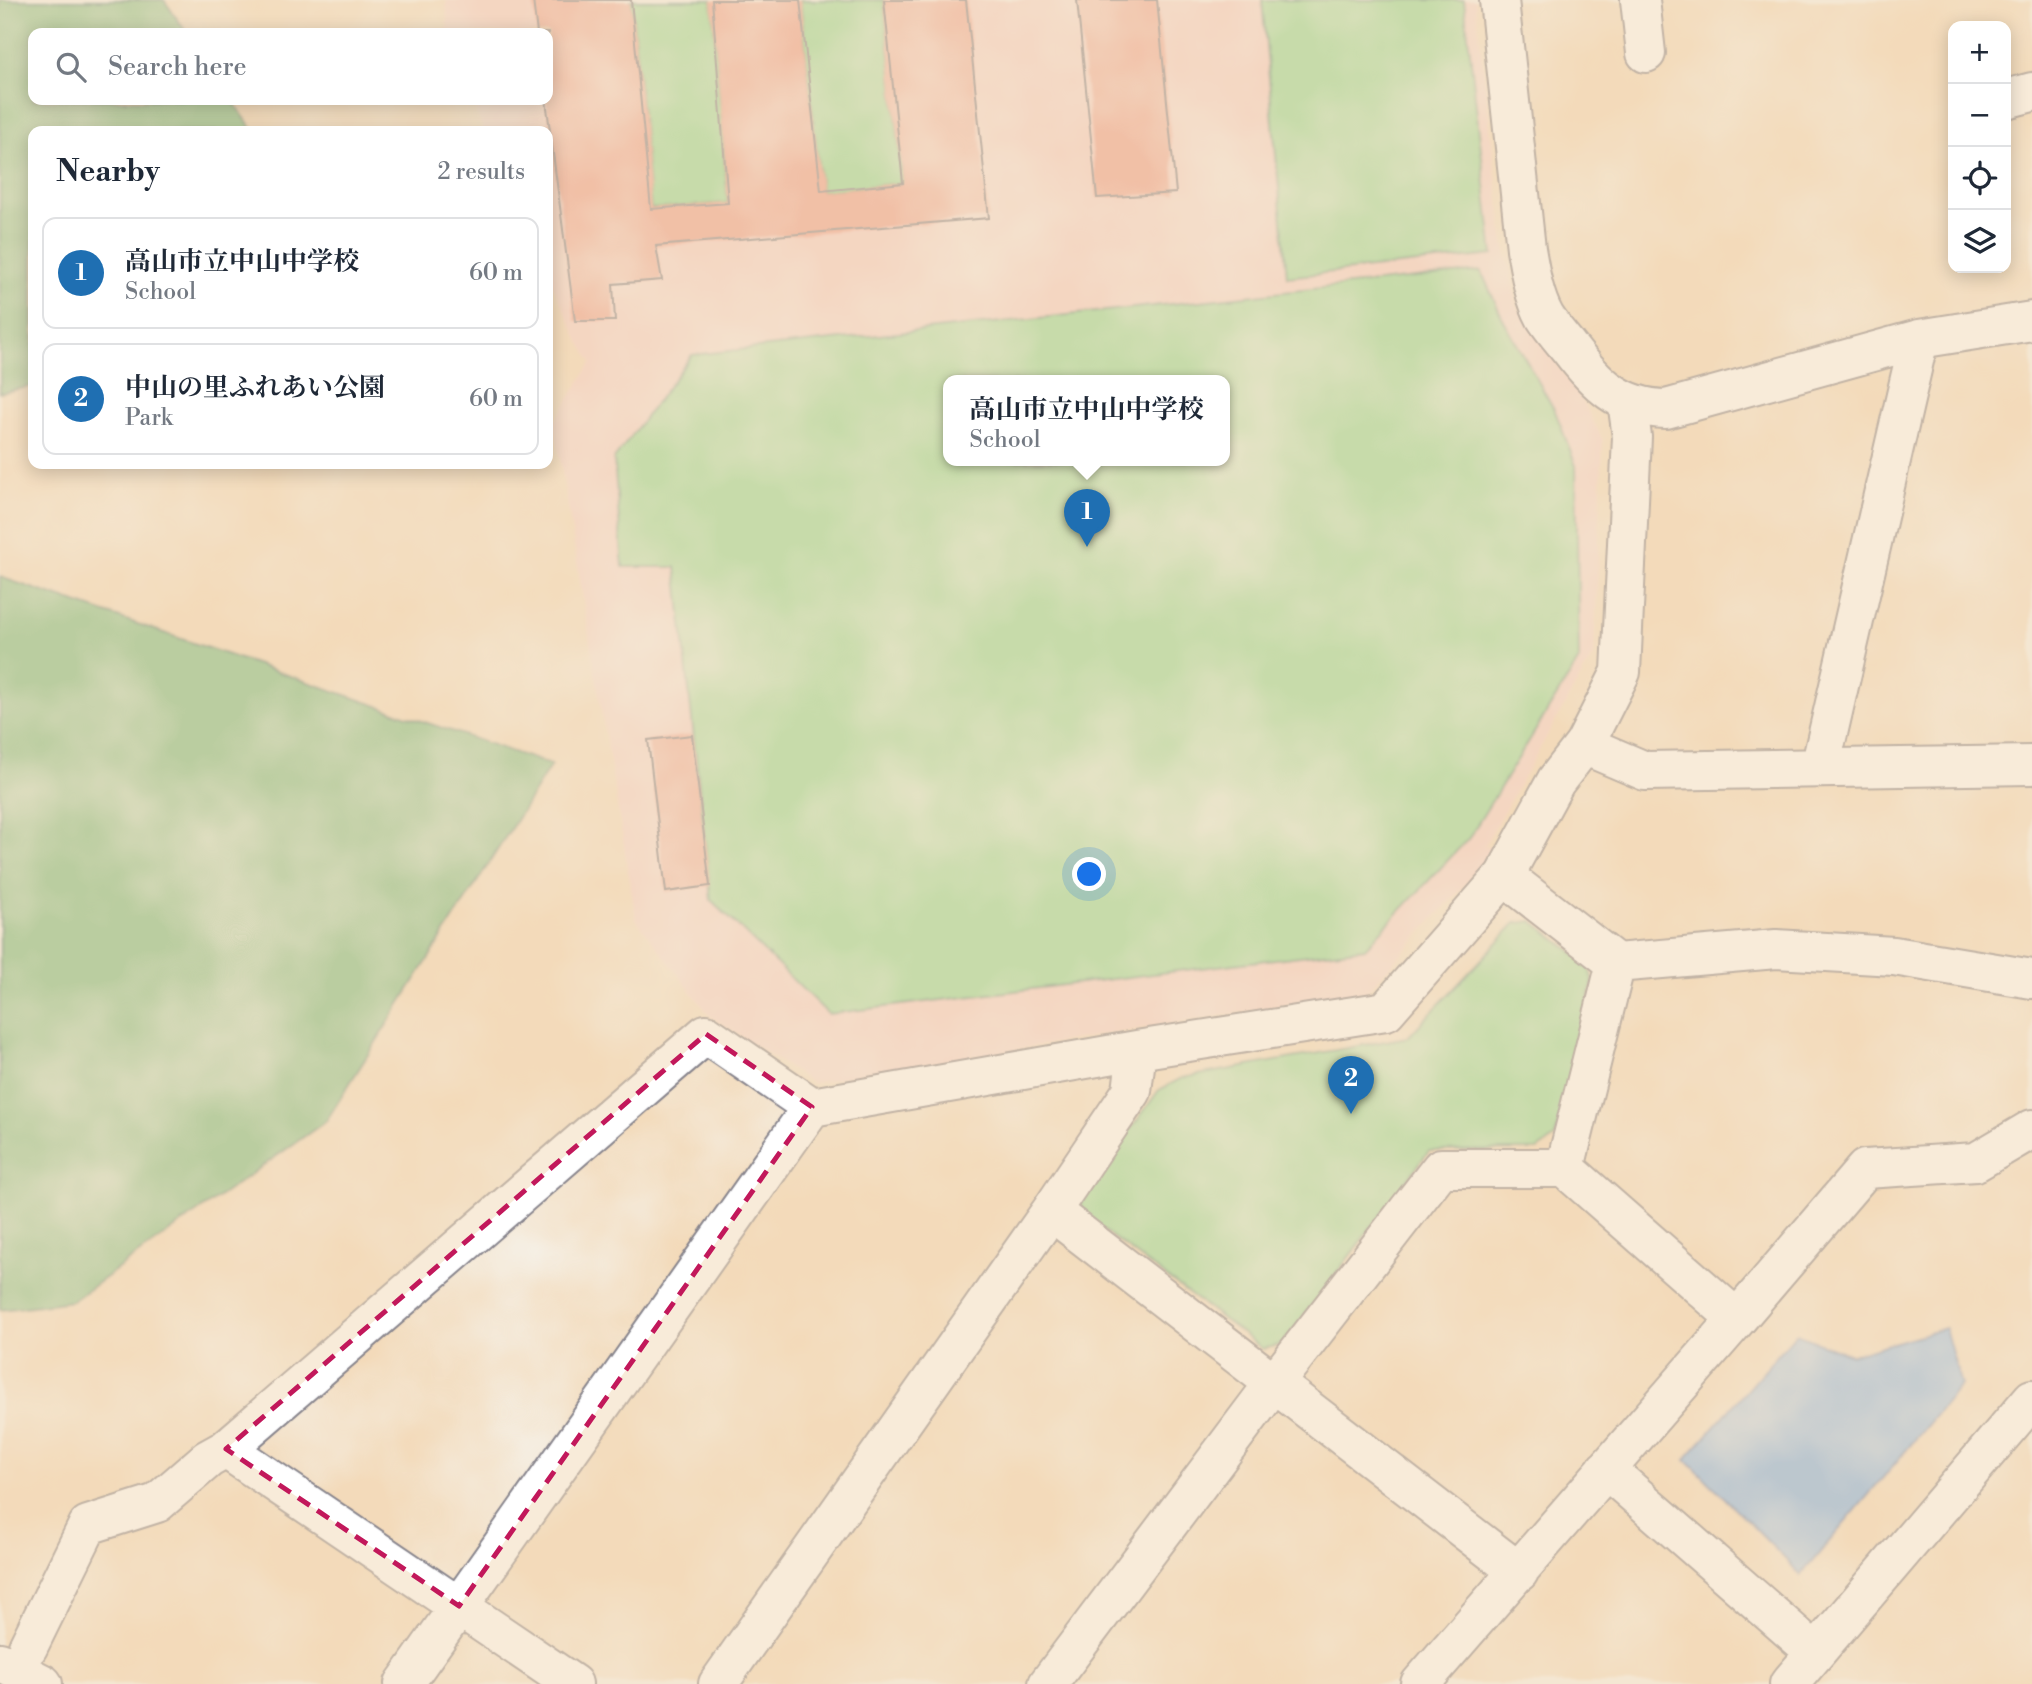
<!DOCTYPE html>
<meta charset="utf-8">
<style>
:root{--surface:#fff;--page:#f6f6f7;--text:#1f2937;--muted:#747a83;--line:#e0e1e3;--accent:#1f6fb2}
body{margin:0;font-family:"Libre Bodoni","Noto Serif JP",serif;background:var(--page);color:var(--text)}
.controls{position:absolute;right:21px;top:21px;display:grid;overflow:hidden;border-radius:14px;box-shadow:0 4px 18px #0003}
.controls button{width:63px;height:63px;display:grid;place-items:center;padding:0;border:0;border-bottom:2px solid var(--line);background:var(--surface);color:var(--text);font:35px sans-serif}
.you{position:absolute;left:1090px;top:875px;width:24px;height:24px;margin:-18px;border:5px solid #fff;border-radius:50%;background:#1a73e8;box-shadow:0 0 0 10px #1a73e833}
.badge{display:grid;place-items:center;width:46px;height:46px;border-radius:50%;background:var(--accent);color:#fff;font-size:23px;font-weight:700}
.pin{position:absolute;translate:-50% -58px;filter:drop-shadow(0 2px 4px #0008)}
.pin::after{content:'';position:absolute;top:37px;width:24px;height:21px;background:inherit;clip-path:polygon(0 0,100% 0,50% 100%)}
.popup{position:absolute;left:943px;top:375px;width:287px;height:91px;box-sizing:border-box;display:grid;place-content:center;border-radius:14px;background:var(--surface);filter:drop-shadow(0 2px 5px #0005);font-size:23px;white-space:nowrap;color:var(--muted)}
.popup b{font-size:26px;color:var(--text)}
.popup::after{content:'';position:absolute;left:50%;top:100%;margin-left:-14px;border:14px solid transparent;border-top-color:var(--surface)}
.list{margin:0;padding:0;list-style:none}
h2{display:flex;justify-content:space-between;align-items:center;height:91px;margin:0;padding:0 28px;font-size:30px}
h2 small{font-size:23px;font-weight:400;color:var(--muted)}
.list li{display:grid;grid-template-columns:46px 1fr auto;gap:21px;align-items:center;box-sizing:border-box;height:112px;margin:0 14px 14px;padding:0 14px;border:2px solid var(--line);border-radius:14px}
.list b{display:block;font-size:26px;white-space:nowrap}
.list p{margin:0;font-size:23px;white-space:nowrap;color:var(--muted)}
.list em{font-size:23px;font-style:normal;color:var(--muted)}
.icon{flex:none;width:38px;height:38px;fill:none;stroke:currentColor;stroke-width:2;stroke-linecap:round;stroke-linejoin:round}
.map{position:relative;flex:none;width:2032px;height:1684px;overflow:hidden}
.search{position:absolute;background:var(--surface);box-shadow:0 4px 18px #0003;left:28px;top:28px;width:525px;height:77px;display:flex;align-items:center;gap:18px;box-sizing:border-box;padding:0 24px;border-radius:14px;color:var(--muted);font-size:26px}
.panel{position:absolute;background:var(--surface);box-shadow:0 4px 18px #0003;left:28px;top:126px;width:525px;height:343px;border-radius:14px}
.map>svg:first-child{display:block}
.built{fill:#f7d0cb;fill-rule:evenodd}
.green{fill:#93dc97;stroke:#57867a;stroke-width:2;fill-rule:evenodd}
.forest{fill:#76bc80;stroke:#48766f;stroke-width:2}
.water{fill:#7aafe7;stroke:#4a6fa2;stroke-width:2}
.building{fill:#f09f8e}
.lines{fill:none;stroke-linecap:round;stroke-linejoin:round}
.minor-casing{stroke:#87848c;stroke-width:42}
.minor{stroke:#fff;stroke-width:38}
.marked{fill:none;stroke:#c2185b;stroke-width:5;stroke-dasharray:14 9;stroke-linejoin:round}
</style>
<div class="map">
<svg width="2032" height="1684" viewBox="0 0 2032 1684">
<rect width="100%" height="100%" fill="#f6f6f2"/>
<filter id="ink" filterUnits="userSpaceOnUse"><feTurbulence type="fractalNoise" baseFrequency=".0143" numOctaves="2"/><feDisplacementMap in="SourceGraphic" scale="14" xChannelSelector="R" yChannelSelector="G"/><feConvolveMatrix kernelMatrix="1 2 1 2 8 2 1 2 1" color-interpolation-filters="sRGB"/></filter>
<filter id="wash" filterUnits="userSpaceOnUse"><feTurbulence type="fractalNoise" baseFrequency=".00686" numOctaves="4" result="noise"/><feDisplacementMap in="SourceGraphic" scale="28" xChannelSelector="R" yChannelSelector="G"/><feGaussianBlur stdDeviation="1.57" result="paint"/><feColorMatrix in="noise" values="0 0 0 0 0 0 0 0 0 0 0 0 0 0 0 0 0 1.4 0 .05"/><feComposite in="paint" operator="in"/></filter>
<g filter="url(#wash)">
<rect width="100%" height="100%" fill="#f3daba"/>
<path class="built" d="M446,0H1475L1504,243L1517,305L1581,398L1603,440L1594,654L1484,846L1499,848L1366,992L812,1083L710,1016L636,919L554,423L592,362L577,337L548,275V131H484L472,100H548V33H448ZM949,381H1225V461H949Z"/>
<path class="green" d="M631,0H712L728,203L651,209Z
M800,0H884L903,183L821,191Z
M1262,0H1464L1493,255L1287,277Z
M1481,271L1504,321L1555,411L1576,466L1579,660L1469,838L1365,948L828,1014L711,900L676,567H623L614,459L692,355ZM949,381H1225V461H949Z
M1533,921L1588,964L1593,982L1555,1138L1537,1150L1429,1151L1283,1344L1263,1349L1081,1214V1198L1159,1090L1182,1078L1408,1037L1516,923Z"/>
<path class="forest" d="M0,0H164L187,33H33V100H232L254,131H33V386L0,393Z
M0,577L551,765L326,1121L72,1301L0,1310Z"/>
<path class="water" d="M1945,1328L1961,1385L1801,1575L1686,1459L1796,1334L1851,1355Z"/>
<g id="blocks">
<path class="building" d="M533,0H631L651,209L728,203L712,0H800L821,191L903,183L884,0H966L989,218L656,246L662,280L613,284L615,321H575L546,100H548V33H537Z
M1077,0H1157L1176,193L1097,198Z
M692,735L710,886L666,892L648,740Z"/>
</g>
</g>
<g filter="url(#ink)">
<use href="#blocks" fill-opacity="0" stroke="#87848c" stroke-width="2"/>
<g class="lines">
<defs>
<path id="minor" d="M1499,0L1526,249C1530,272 1534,297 1545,317C1552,328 1561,338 1569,348C1595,382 1619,408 1666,409L1919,339L2032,321
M1640,0L1646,53
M2006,99L2032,92
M1584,745L1645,771L2032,765
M1820,768L1919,339
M1616,963L1776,949L1894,956L2032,979
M1051,1211L1519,1572
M1737,1319L1865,1169L1976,1162L2032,1129
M1606,1469L1815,1652
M28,1647L88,1525L157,1503L208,1459L226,1449
M0,1662L43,1684
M404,1684L812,1107
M573,1684L226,1449L706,1034L812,1107L1137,1050L1386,1011L1504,876L1556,781L1584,745L1621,672L1632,437L1627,401
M718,1684L1051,1211L1132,1091L1137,1050
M1048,1684L1275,1382L1441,1168H1565
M1420,1684L1737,1319L1565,1168L1616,963L1504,876
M1789,1684L2032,1399"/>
</defs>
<use href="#minor" class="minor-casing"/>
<use href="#minor" class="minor"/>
</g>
</g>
<path d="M0 0H2032V1684H0ZM706,1034L812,1107L459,1606L226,1449Z" fill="#f3daba" fill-opacity=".55" fill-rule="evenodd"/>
<path class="marked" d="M706,1034L812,1107L459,1606L226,1449Z"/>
</svg>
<div class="controls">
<button>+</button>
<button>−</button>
<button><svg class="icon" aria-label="locate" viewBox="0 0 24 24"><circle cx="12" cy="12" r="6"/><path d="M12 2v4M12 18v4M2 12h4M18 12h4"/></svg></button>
<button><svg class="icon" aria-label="layers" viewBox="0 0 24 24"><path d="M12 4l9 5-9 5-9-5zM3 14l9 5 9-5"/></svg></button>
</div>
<div class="you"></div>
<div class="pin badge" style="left:1087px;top:547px">1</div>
<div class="popup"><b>高山市立中山中学校</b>School</div>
<div class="pin badge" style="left:1351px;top:1114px">2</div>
<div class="search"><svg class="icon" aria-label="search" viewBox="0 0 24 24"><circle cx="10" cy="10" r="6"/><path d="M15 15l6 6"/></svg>Search here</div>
<section class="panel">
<h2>Nearby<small>2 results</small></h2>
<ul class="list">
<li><span class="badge">1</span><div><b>高山市立中山中学校</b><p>School</p></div><em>60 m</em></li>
<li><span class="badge">2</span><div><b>中山の里ふれあい公園</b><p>Park</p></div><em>60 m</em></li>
</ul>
</section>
</div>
